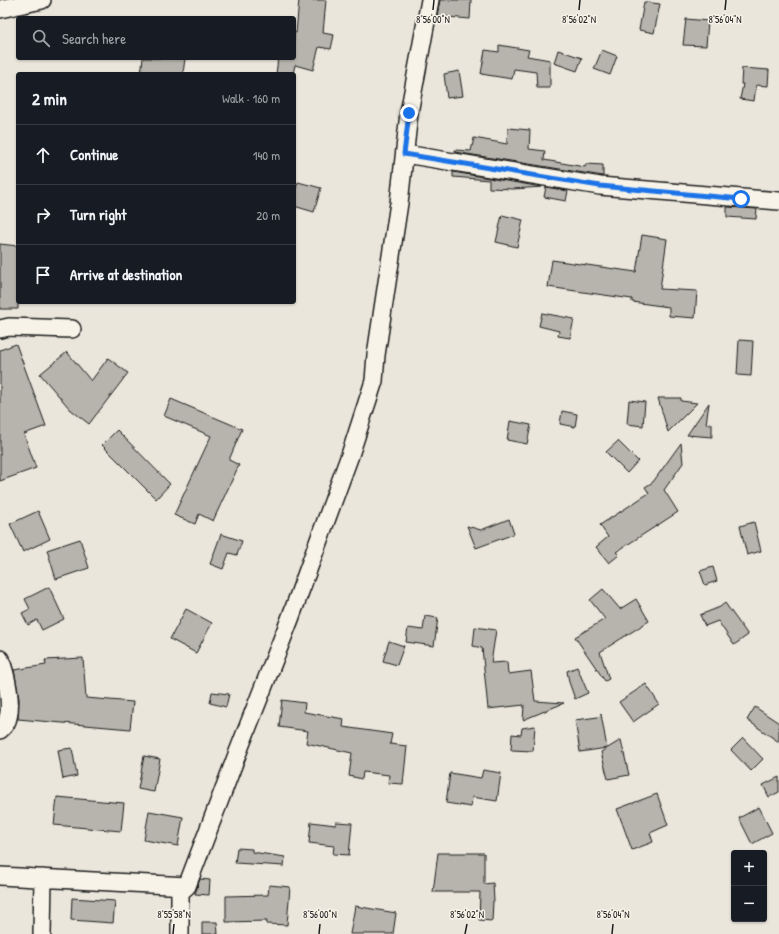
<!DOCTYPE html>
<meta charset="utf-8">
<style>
:root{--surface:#171b24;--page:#20242c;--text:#f1f3f6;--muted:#9ea1a6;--line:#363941}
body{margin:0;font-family:"Patrick Hand",sans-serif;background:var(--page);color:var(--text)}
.controls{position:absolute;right:12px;bottom:12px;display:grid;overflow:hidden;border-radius:4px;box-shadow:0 1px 3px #0004}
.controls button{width:36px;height:36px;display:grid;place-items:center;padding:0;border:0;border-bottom:1px solid var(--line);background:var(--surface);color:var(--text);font:20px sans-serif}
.stop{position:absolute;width:12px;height:12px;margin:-9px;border:3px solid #1a73e8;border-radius:50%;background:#fff}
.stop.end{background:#1a73e8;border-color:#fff;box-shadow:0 1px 4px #0008}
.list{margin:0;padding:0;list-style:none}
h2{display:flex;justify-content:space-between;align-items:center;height:52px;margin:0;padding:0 16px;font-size:17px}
h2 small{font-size:13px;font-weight:400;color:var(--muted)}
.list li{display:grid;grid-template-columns:26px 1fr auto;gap:12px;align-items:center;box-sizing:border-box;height:60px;padding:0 16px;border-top:1px solid var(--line)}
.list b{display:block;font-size:15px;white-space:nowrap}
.list em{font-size:13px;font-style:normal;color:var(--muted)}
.icon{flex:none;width:22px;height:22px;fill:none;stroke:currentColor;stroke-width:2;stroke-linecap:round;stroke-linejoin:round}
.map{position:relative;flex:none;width:779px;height:934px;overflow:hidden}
.search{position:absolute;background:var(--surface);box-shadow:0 1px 3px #0004;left:16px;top:16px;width:280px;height:44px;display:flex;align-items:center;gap:10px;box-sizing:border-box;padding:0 14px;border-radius:4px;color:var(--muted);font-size:15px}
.panel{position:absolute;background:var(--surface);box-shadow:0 1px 3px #0004;left:16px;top:72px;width:280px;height:232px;border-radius:4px}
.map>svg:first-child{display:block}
.building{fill:#b6b4ac;stroke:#1c1c1c}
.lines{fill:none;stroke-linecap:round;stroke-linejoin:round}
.street-casing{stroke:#1c1c1c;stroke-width:20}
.street{stroke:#f7f3e8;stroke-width:17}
.route{stroke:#1a73e8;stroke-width:5}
.ticks{fill:none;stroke:#1c1c1c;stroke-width:1.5}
.ticks-label{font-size:10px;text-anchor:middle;fill:#1c1c1c;stroke:#f7f3e8;stroke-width:3;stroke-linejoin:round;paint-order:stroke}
</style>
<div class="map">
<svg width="779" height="934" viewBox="0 0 779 934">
<rect width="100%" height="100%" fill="#eae6dc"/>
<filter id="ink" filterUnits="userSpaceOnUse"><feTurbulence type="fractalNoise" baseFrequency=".025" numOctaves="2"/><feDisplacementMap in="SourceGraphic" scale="8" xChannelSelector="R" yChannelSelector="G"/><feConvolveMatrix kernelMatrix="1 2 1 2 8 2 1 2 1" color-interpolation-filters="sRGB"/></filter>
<g filter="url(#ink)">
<path class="building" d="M299,0H326L323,33L334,35L331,49L319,47L313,70L295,65L293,74H276L278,58H294V32L296,33Z
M440,0H471L470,19L437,16Z
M644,2L660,4L654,33L639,30Z
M686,19L708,21L706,46L683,45Z
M499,45L529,50L527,56L550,60V88H537L536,72L514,69L512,79L481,74L485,50L499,52Z
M558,50L582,58L577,71L554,63Z
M602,50L617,56L610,75L594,69Z
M143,58H185L183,74H141Z
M742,68L769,70L768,86L756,85L754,101L740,99L743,84H741Z
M459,71L463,96L447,98L444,74Z
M508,128L530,130L529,149L545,151L544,160L585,167L586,164L603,165V176L455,152V150L471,151L474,138L507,144Z
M453,172L542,187L513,189L489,188V180L453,177Z
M298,182L321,188L314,212L294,206V195Z
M546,187L568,191L566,201L544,197Z
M727,207L757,209L756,219L727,217Z
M502,215L523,220L517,247L496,242Z
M642,235L667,239L660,289L697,291L695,318L669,316V307L632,302V299L548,287L552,260L636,272Z
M0,244L18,246V309H0Z
M542,313L574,319L570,338L558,336L559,331L539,326Z
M739,340L753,341L751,376L737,375Z
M16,344L46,426L24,434L36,468L0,481V350Z
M67,352L91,381L108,358L128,373L89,424L70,409L40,374Z
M658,398H681V401L697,403L668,432Z
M171,399L242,429L229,460L239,465L213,521L199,514L195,524L174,515L211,436L164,416Z
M629,400L645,402L643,426L627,424Z
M709,403L706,424H712V437L687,435Z
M562,411L577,414L575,427L560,424Z
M510,421L531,425L527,444L507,440Z
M117,430L170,484L156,499L102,445Z
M618,441L638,461L627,473L606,452Z
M681,443L683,463L664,490L678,512L616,552L619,555L609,563L596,547L608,537L600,525L649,493L645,487L653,482Z
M38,511L50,539L23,552L10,524Z
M509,519L514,534L476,548L467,526L481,530Z
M754,522L761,551L747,555L740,526Z
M221,534L242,541L237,555L229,553L223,569L210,564Z
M80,539L89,568L56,579L47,550Z
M713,567L717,581L705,585L700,571Z
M49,587L64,619L42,630L37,620L28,625L22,613L30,609L25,599Z
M603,589L620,609L636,599L649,621L600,652L609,679L605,681L575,637L605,619L590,600Z
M725,603L748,635L734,645L718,621L705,626L700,615L720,607Z
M186,609L212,623L196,653L170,639Z
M425,616L438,618L434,646L406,642L408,628L423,630Z
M475,627L496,630L491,663L507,662L508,674L531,671L535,701L564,703L523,720L524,705L488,709L482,648L473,646Z
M389,641L404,646L397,665L383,661Z
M83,658L86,698L133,702L130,729L18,719L19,699L14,670L46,665L45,660Z
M577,667L588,693L575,699L569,682L567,671Z
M646,684L659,704L633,722L619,702Z
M212,692L229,694L226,707L210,703Z
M282,700L305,703L304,712L344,719L343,727L392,734L390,744L407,746L403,784L388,783L389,775L363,772L362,779L349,776L352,753L306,743L308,731L279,727Z
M755,707L779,723V742L747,720Z
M601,714L607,748L580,752L575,720L598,717Z
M535,726L533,751L511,750L512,734L521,735L522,728Z
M743,738L763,759L751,771L731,750Z
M621,740L629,775L608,779L601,752Z
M72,748L77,776L63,779L58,750Z
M144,756L160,759L154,792L138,789Z
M483,770L501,773L497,801L472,797L471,807L446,803L450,773L481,778Z
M779,777V792L769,797L763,785Z
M657,794L668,825L650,833L653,842L632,850L617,809Z
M57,797L124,803L121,831L54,825Z
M759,807L772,833L752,844L739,818Z
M149,811L183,817L178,846L144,840Z
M311,822L336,825V822L352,823L349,855L333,854L334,846L309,843Z
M237,848L252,849V852L285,857L284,866L235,863Z
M438,853H484V884L493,883L494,901H493L492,921L479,920L480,892H433Z
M200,879L210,880L209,895L195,894Z
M269,885L290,887L287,925L266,924L267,921L226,922V896L268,895Z
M72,898L115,901L113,923L71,920Z
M355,906L396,913L393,934H350Z
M202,922H217L218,934H202Z"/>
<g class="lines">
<defs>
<path id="street" d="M0,9L42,0
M405,154L600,186L779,201
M0,329L9,327L72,329
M0,659C6,673 14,708 6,723C5,725 2,728 0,730
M0,876L187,886
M42,934L43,878
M180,934V892L187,886L238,752L290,619L350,455L374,381L376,355L399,203L409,113L430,0"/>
</defs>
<use href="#street" class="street-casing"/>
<use href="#street" class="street"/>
</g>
</g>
<g class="lines" filter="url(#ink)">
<path class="route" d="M409,113L404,154L600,186L741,199"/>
</g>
<path class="ticks" d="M433,10L434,0M579,10L580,0M725,10L726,0M173,934L174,924M319,934L320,924M465,934L467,924M612,934L613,924"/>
<g class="ticks-label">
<text x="433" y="23">8°56'00"N</text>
<text x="579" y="23">8°56'02"N</text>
<text x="725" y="23">8°56'04"N</text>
<text x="174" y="918">8°55'58"N</text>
<text x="320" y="918">8°56'00"N</text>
<text x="467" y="918">8°56'02"N</text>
<text x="613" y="918">8°56'04"N</text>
</g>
</svg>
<div class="controls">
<button>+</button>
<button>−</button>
</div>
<div class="stop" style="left:741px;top:199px"></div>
<div class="stop end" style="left:409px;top:113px"></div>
<div class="search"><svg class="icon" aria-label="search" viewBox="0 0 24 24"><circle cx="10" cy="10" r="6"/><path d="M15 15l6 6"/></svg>Search here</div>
<section class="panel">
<h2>2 min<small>Walk · 160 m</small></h2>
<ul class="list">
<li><svg class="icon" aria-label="ahead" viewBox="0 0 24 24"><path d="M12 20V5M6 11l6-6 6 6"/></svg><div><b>Continue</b></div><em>140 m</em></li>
<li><svg class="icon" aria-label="right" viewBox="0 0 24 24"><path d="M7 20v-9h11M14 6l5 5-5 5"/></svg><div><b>Turn right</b></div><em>20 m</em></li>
<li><svg class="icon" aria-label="arrive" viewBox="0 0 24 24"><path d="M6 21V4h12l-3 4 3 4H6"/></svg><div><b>Arrive at destination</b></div></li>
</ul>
</section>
</div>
